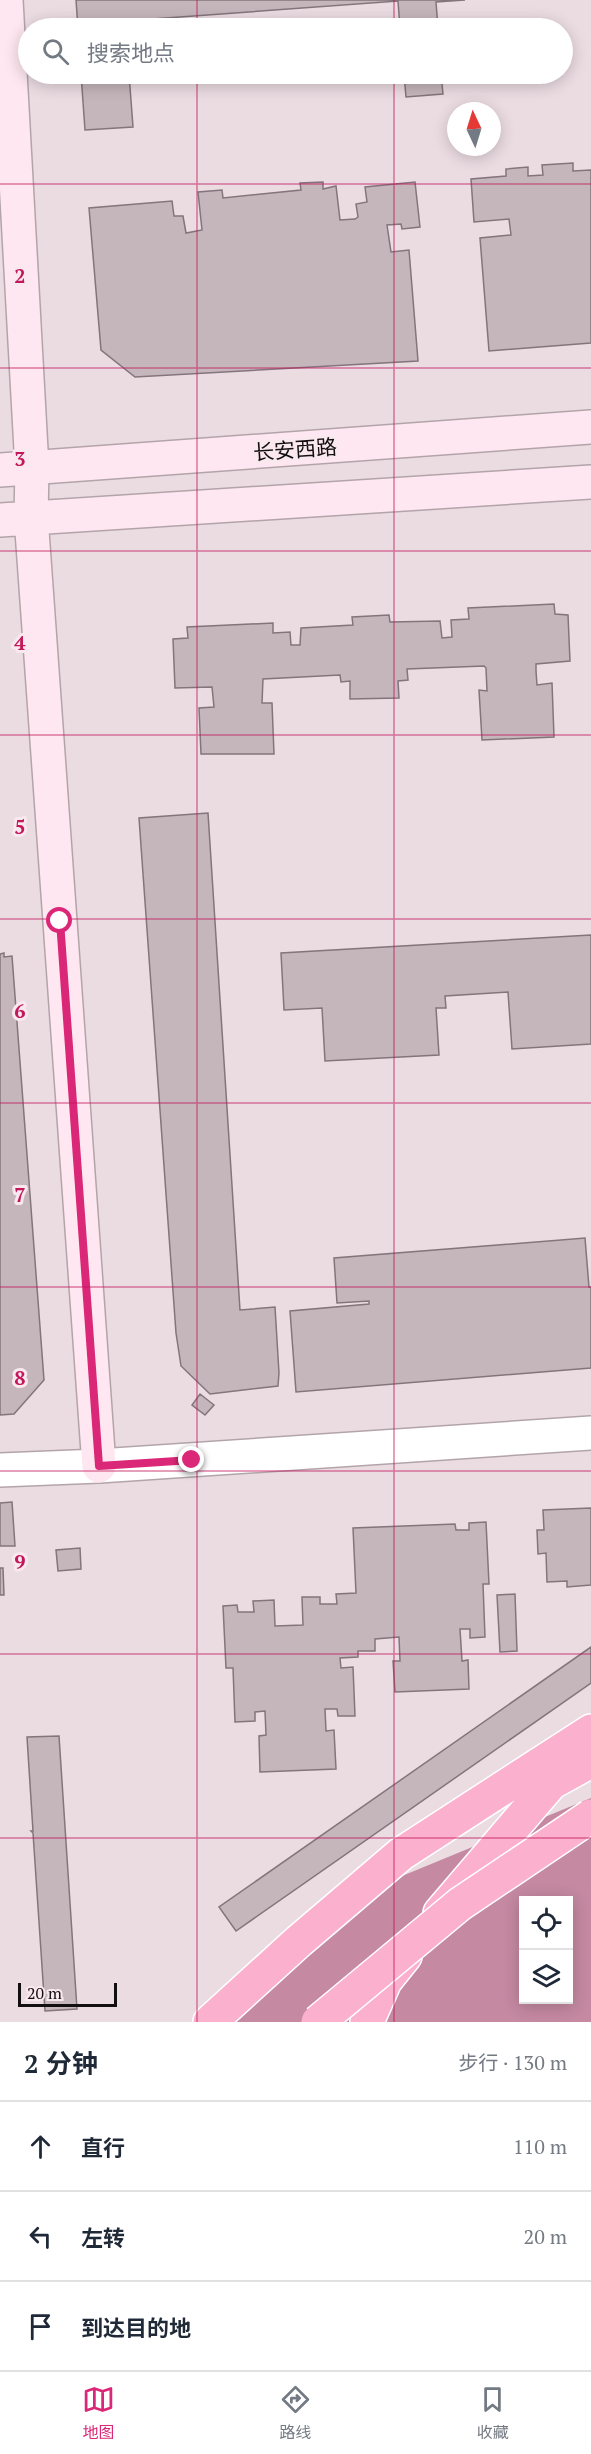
<!DOCTYPE html>
<html lang="zh">
<meta charset="utf-8">
<style>
:root{--surface:#fff;--page:#f2f2f3;--text:#1f2937;--muted:#747a83;--line:#e0e1e3;--accent:#db2777}
body{margin:0;font-family:"PT Serif","Noto Sans SC",serif;background:var(--page);color:var(--text)}
.controls{position:absolute;right:18px;bottom:18px;display:grid;overflow:hidden;border-radius:0px;box-shadow:0 3px 15px #0003}
.controls button{width:54px;height:54px;display:grid;place-items:center;padding:0;border:0;border-bottom:2px solid var(--line);background:var(--surface);color:var(--text);font:30px sans-serif}
.compass{position:absolute;left:447px;top:102px;width:54px;height:54px;border-radius:50%;background:var(--surface);box-shadow:0 3px 15px #0003;rotate:356deg}
.scale{position:absolute;left:18px;bottom:15px;width:99px;box-sizing:border-box;padding-left:6px;border:3px solid #130e10;border-top:0;font-size:16px;line-height:21px;white-space:nowrap;color:#130e10;-webkit-text-stroke:4px #f9e9ef;paint-order:stroke}
.stop{position:absolute;width:18px;height:18px;margin:-14px;border:4px solid #db2777;border-radius:50%;background:#fff}
.stop.end{background:#db2777;border-color:#fff;box-shadow:0 2px 6px #0008}
.list{margin:0;padding:0;list-style:none}
h2{display:flex;justify-content:space-between;align-items:center;height:78px;margin:0;padding:0 24px;font-size:26px}
h2 small{font-size:20px;font-weight:400;color:var(--muted)}
.list li{display:grid;grid-template-columns:39px 1fr auto;gap:18px;align-items:center;box-sizing:border-box;height:90px;padding:0 24px;border-top:2px solid var(--line)}
.list b{display:block;font-size:22px;white-space:nowrap}
.list em{font-size:20px;font-style:normal;color:var(--muted)}
.icon{flex:none;width:33px;height:33px;fill:none;stroke:currentColor;stroke-width:2;stroke-linecap:round;stroke-linejoin:round}
.map{position:relative;flex:none;width:591px;height:2022px;overflow:hidden}
.search{position:absolute;background:var(--surface);box-shadow:0 3px 15px #0003;left:18px;right:18px;top:18px;height:66px;display:flex;align-items:center;gap:15px;box-sizing:border-box;padding:0 21px;border-radius:33px;color:var(--muted);font-size:22px}
.sheet{height:348px;background:var(--surface)}
nav{display:flex;justify-content:space-around;align-items:center;box-sizing:border-box;height:84px;border-top:2px solid var(--line);background:var(--surface);font-size:16px;color:var(--muted)}
nav a{display:grid;justify-items:center;gap:3px}
nav .on{color:var(--accent)}
.map>svg:first-child{display:block}
.forest{fill:#c589a2;fill-rule:evenodd}
.building{fill:#c5b6bb;stroke:#83757b;stroke-width:1.5}
.lines{fill:none;stroke-linecap:round;stroke-linejoin:round}
.street-casing{stroke:#b3a4aa;stroke-width:36}
.secondary-casing{stroke:#b3a4aa;stroke-width:36}
.highway-casing{stroke:#fff;stroke-width:36}
.street{stroke:#fff;stroke-width:33}
.secondary{stroke:#fee7f0;stroke-width:33}
.highway{stroke:#fbb0ce;stroke-width:33}
.highway-bridge-casing{stroke:#fff;stroke-width:36;stroke-linecap:butt}
.highway-bridge{stroke:#fbb0ce;stroke-width:33}
.route{stroke:#db2777;stroke-width:8}
.grid{fill:none;stroke:#c2185b;stroke-width:1.5;stroke-opacity:0.55}
.labels{text-anchor:middle;dominant-baseline:central;stroke-width:6;stroke-linejoin:round;paint-order:stroke}
.street-label{font-size:21px;fill:#130e10;stroke:#f9e9ef}
.grid-label{font-size:20px;text-anchor:middle;font-weight:bold;fill:#c2185b;stroke:#f9e9ef;stroke-width:6;stroke-linejoin:round;paint-order:stroke}
</style>
<div class="map">
<svg width="591" height="2022" viewBox="0 0 591 2022">
<rect width="100%" height="100%" fill="#ebdce2"/>
<path class="forest" d="M591,1798V2022H229L402,1876ZM524,1900H568V2000H524Z"/>
<path class="building" d="M76,0H465L436,2L438,28H400L398,1L125,21L126,28H78Z
M81,74H129L133,127L85,130Z
M404,74H441L443,94L406,97Z
M573,163V171L591,170V343L489,351L480,238L511,235L509,219L474,222L471,179L506,176V169L528,167V176L543,175L542,165Z
M323,182V189L336,186L340,220L355,219L358,217L356,204L367,202L365,187L415,182L420,227L402,229L401,224L387,225L391,252L409,250L418,361L135,377L101,350L89,208L172,201L174,216H183L186,233L202,230L198,192L222,190L223,198L301,190L300,183Z
M554,604L555,614L568,615L570,661L536,664V671L537,685L552,683L554,737L482,740L479,690L487,691L486,668L484,666L407,669L408,680L398,681L399,698L350,699V681L341,682L340,675L263,679L262,703H272L274,754H201L199,708L214,707L212,687L175,688L173,639L188,638L187,627L273,623V633L290,632L291,645H300L301,628L353,625L352,617L389,615L390,622L440,621L442,638L452,637L451,620L469,619L468,608Z
M208,813L240,1310L275,1307L279,1373L278,1386L210,1394L181,1366L176,1333L139,818Z
M591,935V1044L512,1049L508,992L445,996L446,1008H436L439,1055L325,1061L322,1008L284,1010L281,953Z
M4,953V957L12,956L44,1380L14,1414L0,1415V954Z
M585,1238L589,1287H591V1368L296,1392L290,1311L369,1304V1301L337,1303L334,1258Z
M200,1394L214,1405L205,1415L192,1405Z
M12,1502L15,1546H0V1503Z
M591,1508V1585L567,1587V1581L547,1582L546,1553L538,1554L537,1530H544L543,1510Z
M486,1522L489,1584H483L485,1637L470,1638V1629H460L462,1661L468,1660L469,1689L395,1692L393,1661H400L399,1637L375,1639V1651H358V1657L340,1658L341,1668L353,1667L355,1716H338L337,1709H325L326,1731L334,1730L336,1769L260,1772L259,1736L266,1735L265,1711L255,1712V1721L235,1722L233,1668H226L223,1606L237,1605L238,1612H254L253,1601L274,1600L275,1626L303,1625L302,1597H320V1604H337L336,1594L356,1593L353,1528L455,1524L456,1530H469V1523Z
M80,1548L81,1569L58,1571L56,1550Z
M0,1568H3L4,1595H0Z
M515,1594L517,1651L500,1652L497,1595Z
M591,1647V1683L236,1931L219,1907Z
M59,1736L77,2009L45,2011L33,1833L31,1831H33L27,1737Z"/>
<g class="lines">
<defs>
<path id="street" d="M0,1470L99,1466L591,1433"/>
<path id="secondary" d="M6,0L32,468L31,517L99,1466
M0,470L591,427
M0,520L591,482"/>
<path id="highway" d="M440,1913L551,1783L591,1761
M210,2022L299,1941L401,1854L591,1731
M367,2022L385,1981L405,1956"/>
</defs>
<use href="#street" class="street-casing"/>
<use href="#secondary" class="secondary-casing"/>
<use href="#highway" class="highway-casing"/>
<use href="#street" class="street"/>
<use href="#secondary" class="secondary"/>
<use href="#highway" class="highway"/>
<defs>
<path id="highway-bridge" d="M318,2022L460,1904L591,1816"/>
</defs>
<use href="#highway-bridge" class="highway-bridge-casing"/>
<use href="#highway-bridge" class="highway-bridge"/>
</g>
<g class="lines">
<path class="route" d="M60,921L99,1466L192,1460"/>
</g>
<path class="grid" d="M197,0V28M394,0V28M197,74V2022M394,74V2022M0,184H591M0,368H591M0,551H591M0,735H591M0,919H591M0,1103H591M0,1287H591M0,1471H591M0,1654H591M0,1838H591"/>
<g class="labels">
<g class="street-label">
<text transform="translate(295 449) rotate(-4)">长安西路</text>
</g>
</g>
<g class="grid-label">
<text x="20" y="283">2</text>
<text x="20" y="466">3</text>
<text x="20" y="650">4</text>
<text x="20" y="834">5</text>
<text x="20" y="1018">6</text>
<text x="20" y="1202">7</text>
<text x="20" y="1385">8</text>
<text x="20" y="1569">9</text>
</g>
</svg>
<div class="controls">
<button><svg class="icon" aria-label="locate" viewBox="0 0 24 24"><circle cx="12" cy="12" r="6"/><path d="M12 2v4M12 18v4M2 12h4M18 12h4"/></svg></button>
<button><svg class="icon" aria-label="layers" viewBox="0 0 24 24"><path d="M12 4l9 5-9 5-9-5zM3 14l9 5 9-5"/></svg></button>
</div>
<svg class="compass" viewBox="-18 -18 36 36"><path d="M0-13l5 13h-10z" fill="#e53935"/><path d="M0 13l5-13h-10z" fill="#747a83"/></svg>
<div class="scale">20 m</div>
<div class="stop" style="left:60px;top:921px"></div>
<div class="stop end" style="left:192px;top:1460px"></div>
<div class="search"><svg class="icon" aria-label="search" viewBox="0 0 24 24"><circle cx="10" cy="10" r="6"/><path d="M15 15l6 6"/></svg>搜索地点</div>
</div>
<section class="sheet">
<h2>2 分钟<small>步行 · 130 m</small></h2>
<ul class="list">
<li><svg class="icon" aria-label="ahead" viewBox="0 0 24 24"><path d="M12 20V5M6 11l6-6 6 6"/></svg><div><b>直行</b></div><em>110 m</em></li>
<li><svg class="icon" aria-label="left" viewBox="0 0 24 24"><path d="M17 20v-9H6M10 6l-5 5 5 5"/></svg><div><b>左转</b></div><em>20 m</em></li>
<li><svg class="icon" aria-label="arrive" viewBox="0 0 24 24"><path d="M6 21V4h12l-3 4 3 4H6"/></svg><div><b>到达目的地</b></div></li>
</ul>
</section>
<nav>
<a class="on"><svg class="icon" aria-label="map" viewBox="0 0 24 24"><path d="M3 6l6-2 6 2 6-2v14l-6 2-6-2-6 2zM9 4v14M15 6v14"/></svg>地图</a>
<a><svg class="icon" aria-label="directions" viewBox="0 0 24 24"><path d="M12 3l9 9-9 9-9-9zM9 14v-3h6M13 9l2 2-2 2"/></svg>路线</a>
<a><svg class="icon" aria-label="saved" viewBox="0 0 24 24"><path d="M7 4h10v16l-5-4-5 4z"/></svg>收藏</a>
</nav>
